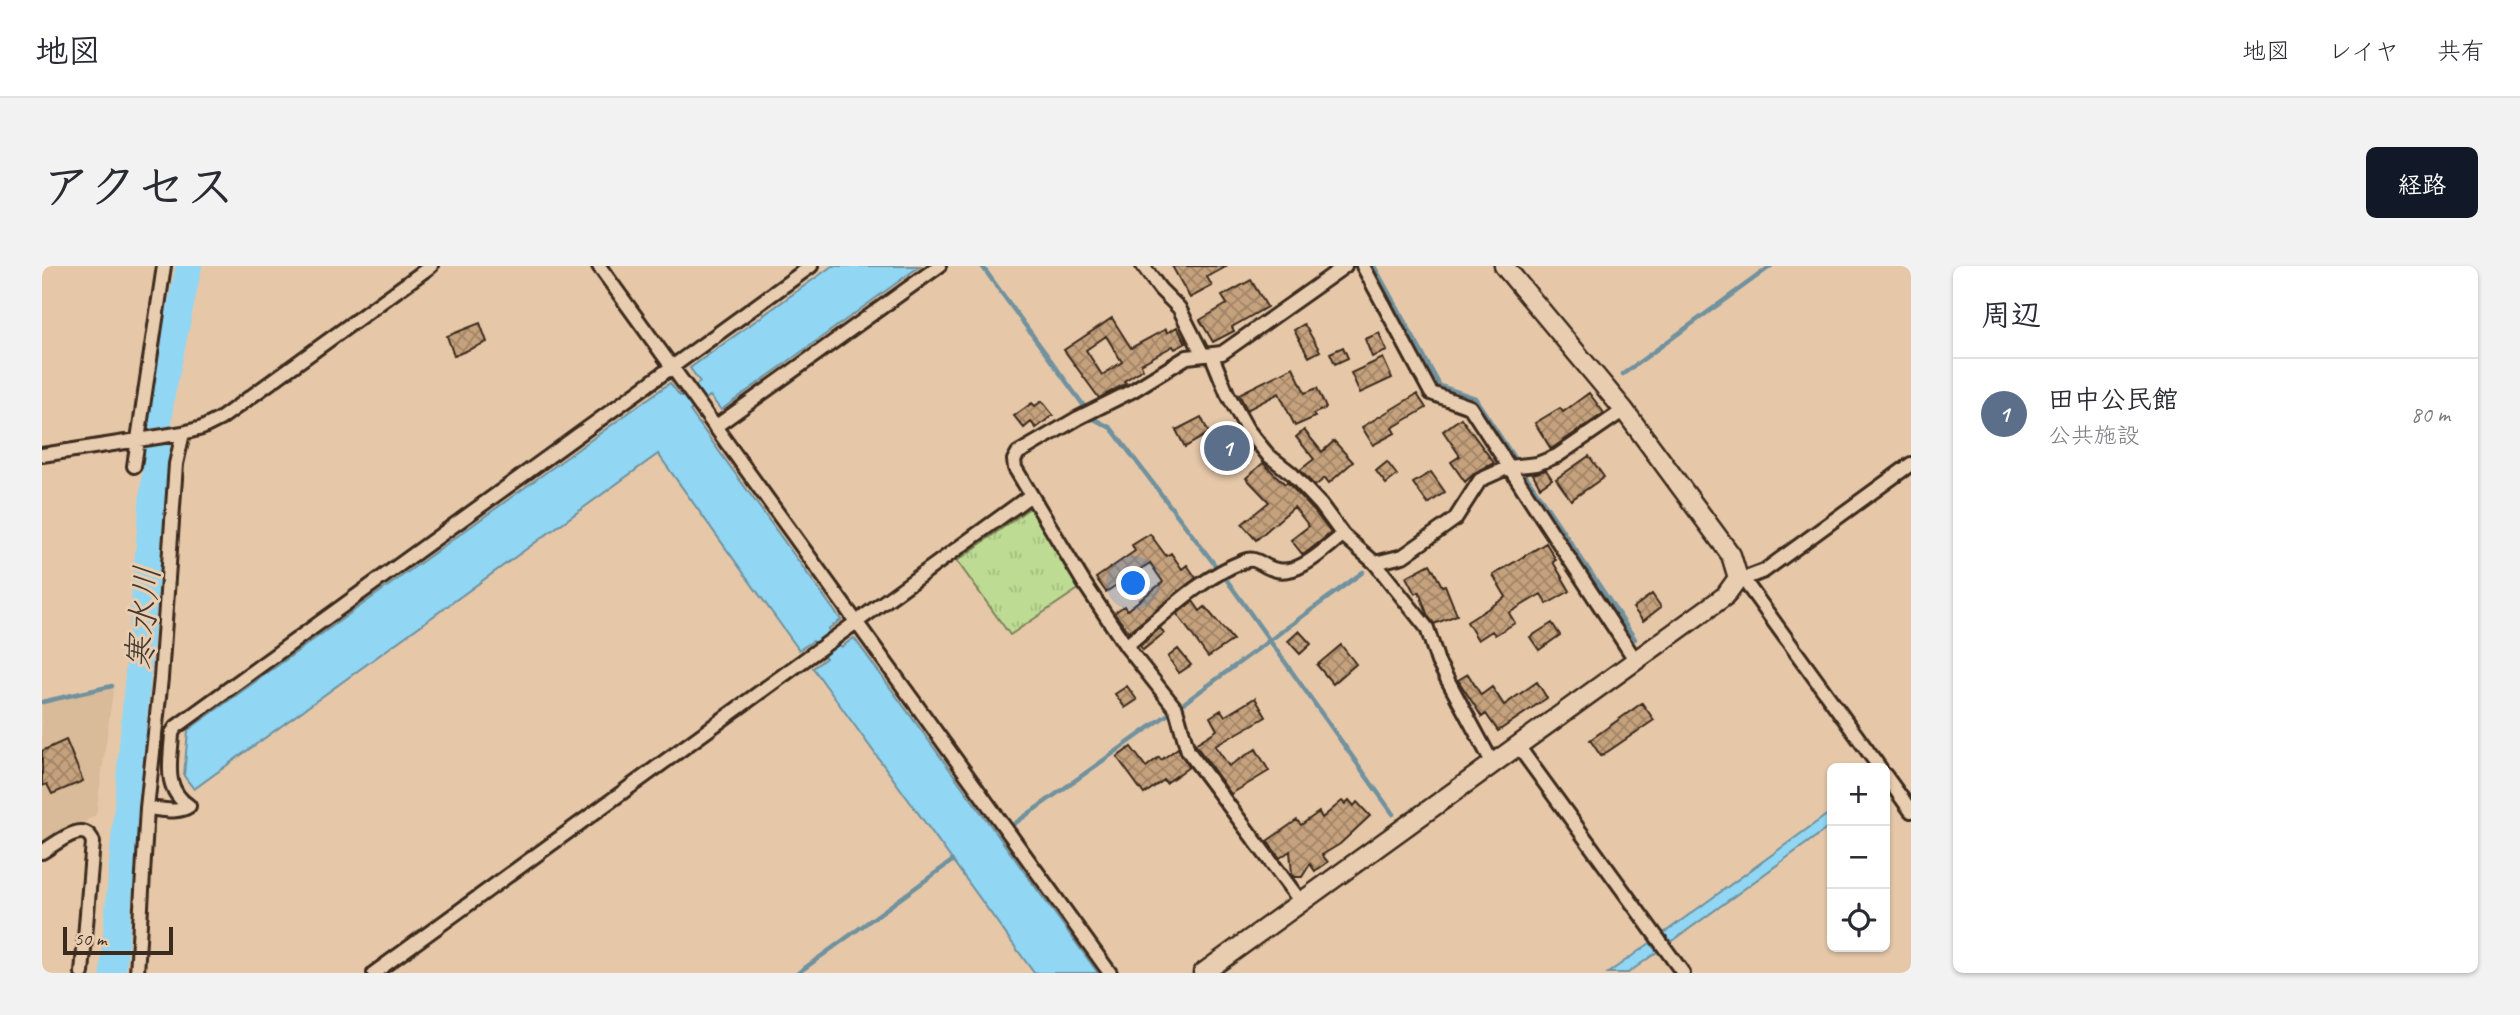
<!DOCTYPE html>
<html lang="ja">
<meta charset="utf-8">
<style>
:root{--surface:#fff;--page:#f2f2f3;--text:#2b2b33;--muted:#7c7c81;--line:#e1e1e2;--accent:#111827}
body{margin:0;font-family:Caveat,"Klee One",sans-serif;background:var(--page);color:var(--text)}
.controls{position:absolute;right:21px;bottom:21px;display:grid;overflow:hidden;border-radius:10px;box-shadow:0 2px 5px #0004}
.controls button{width:63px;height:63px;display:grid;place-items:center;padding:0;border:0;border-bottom:2px solid var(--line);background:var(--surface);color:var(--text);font:35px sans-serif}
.scale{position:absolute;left:21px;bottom:18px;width:110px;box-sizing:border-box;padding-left:7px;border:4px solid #3b2a1e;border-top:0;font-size:19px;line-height:24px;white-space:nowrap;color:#3b2a1e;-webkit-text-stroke:5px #e9cdb0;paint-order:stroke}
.you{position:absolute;left:1092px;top:318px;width:24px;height:24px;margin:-18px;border:5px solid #fff;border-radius:50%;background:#1a73e8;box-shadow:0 0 0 10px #1a73e833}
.badge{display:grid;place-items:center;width:46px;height:46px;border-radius:50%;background:var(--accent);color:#fff;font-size:23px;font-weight:700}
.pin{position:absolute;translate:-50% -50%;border:4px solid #fff;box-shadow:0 2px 7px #0006}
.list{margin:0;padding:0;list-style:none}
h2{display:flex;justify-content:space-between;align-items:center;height:91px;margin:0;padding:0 28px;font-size:30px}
h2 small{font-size:23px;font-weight:400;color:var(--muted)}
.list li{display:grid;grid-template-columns:46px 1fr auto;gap:21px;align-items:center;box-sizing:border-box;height:112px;padding:0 28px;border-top:2px solid var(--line)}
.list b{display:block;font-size:26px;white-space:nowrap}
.list p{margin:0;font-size:23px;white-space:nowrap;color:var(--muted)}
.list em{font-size:23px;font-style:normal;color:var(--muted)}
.icon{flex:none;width:38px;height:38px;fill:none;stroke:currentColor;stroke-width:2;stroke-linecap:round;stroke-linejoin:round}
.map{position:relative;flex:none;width:1869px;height:707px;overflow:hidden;border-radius:10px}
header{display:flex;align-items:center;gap:42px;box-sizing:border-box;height:98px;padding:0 35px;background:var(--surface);border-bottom:2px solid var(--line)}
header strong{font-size:33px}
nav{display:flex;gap:38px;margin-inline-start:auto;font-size:24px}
.intro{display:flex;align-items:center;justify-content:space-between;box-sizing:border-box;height:168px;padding:0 42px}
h1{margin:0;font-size:49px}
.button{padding:18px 32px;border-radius:10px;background:var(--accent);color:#fff;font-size:24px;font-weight:700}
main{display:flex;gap:42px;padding:0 42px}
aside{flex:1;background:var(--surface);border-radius:10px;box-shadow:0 2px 5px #0004}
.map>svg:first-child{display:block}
.built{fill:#d9ba99}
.park{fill:url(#park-tufts);stroke:#7c8258;stroke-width:2}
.water{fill:#91d6f3;stroke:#6f919e;stroke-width:2}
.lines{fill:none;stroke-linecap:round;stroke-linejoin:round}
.stream{stroke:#6f919e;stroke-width:4.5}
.river{stroke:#91d6f3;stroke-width:26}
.building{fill:url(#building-cross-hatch);stroke:#3b2a1e;stroke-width:2;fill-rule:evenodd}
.street-casing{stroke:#3b2a1e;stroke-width:18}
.secondary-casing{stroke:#3b2a1e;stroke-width:23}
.street{stroke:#e9cdb0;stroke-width:12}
.secondary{stroke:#e9cdb0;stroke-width:18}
.labels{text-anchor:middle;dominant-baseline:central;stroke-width:6;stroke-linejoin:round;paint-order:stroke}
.water-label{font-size:35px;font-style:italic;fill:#443b33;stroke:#e9cdb0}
</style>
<header>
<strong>地図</strong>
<nav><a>地図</a><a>レイヤ</a><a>共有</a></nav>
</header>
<div class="intro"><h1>アクセス</h1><a class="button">経路</a></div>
<main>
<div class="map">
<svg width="1869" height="707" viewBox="0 0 1869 707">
<defs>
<pattern id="park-tufts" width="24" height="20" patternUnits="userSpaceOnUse" patternTransform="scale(1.75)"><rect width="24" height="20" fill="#bddb93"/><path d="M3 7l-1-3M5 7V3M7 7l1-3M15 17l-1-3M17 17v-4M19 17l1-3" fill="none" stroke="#a3bc7e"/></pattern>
<pattern id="building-cross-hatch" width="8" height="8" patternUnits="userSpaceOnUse" patternTransform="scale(1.75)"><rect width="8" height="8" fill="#c5a27d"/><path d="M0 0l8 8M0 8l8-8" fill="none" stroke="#a18466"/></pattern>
</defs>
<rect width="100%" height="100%" fill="#e6c8a9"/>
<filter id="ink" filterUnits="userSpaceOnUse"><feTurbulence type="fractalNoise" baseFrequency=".0143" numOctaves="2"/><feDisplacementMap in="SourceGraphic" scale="14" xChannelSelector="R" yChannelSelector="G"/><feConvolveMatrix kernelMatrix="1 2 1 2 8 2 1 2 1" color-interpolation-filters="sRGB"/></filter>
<g filter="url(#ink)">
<path class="built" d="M72,418L54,549L0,581V434Z"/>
<path class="park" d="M989,241L1038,322L968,369L915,295Z"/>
<path class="water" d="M790,0H878L679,144L668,130L648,145L799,354L786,363L799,381L812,372L1056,707H992L771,402L784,392L771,375L757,384L616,188L152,523L142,510L146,464L628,117L638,130L658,116L648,102Z
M1790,545V559L1629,676L1622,667Z
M1608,677L1615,686L1586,707H1566Z"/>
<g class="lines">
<path class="stream" d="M940,0L1042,140
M1332,0L1398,120L1433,132L1472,192
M1581,108L1729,0
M1052,153L1069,162L1173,299
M1482,207L1593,373
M1184,313L1351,548
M0,436L70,420
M1142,437L1321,306
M972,558L1125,449
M756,707L910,595"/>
<path class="river" d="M71,707L119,133L147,0"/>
</g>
<path class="building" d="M1130,0H1185L1165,11L1170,20L1148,32Z
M1209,14L1225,41L1190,61L1192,65L1171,76L1158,54L1185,38L1180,30Z
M1070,52L1089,82L1124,63L1125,67L1135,61L1144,77L1133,83L1131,80L1099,98L1101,103L1082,115L1084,117L1057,132L1022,84ZM1064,70L1080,96L1060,109L1044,84Z
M438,57L445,76L412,90L405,70Z
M1262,58L1278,85L1267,91L1252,64Z
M1337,67L1345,85L1330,91L1323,73Z
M1301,81L1306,92L1293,98L1288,87Z
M1341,92L1350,112L1318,127L1309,107Z
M1251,101L1263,127L1275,122L1284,142L1271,148L1273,151L1253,160L1237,127L1205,144L1197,128Z
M1547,127L1562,147L1509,183L1493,157L1518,142L1521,146Z
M1375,128L1384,142L1350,162L1353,167L1331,179L1320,161Z
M1000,135L1011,149L994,162L989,156L982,162L972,150L990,137L993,140Z
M1159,151L1167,167L1143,181L1134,164Z
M1419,152L1452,197L1434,206L1423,216L1409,196L1418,190L1401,165Z
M1190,164L1192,166L1196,164L1211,184L1189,197L1187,193L1178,199L1166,178Z
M1262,164L1280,186L1292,175L1311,196L1287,217L1283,212L1273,220L1258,204L1272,193L1254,171Z
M1547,190L1562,211L1529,234L1514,213Z
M1345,196L1355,209L1344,218L1334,205Z
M1221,197L1243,218L1245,216L1272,245L1289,267L1261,289L1249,274L1267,260L1252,241L1214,274L1200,258L1227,236L1204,212Z
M1504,204L1510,213L1498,221L1491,208Z
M1389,206L1403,226L1386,238L1371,217Z
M1108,268L1124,290L1129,287L1140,303L1145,299L1154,312L1087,366L1072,347L1082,340L1085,344L1121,316L1108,297L1064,326L1054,312L1093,285L1090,279Z
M1504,277L1514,294L1511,296L1528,325L1505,338L1499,328L1467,347L1473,357L1453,369L1450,365L1436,374L1425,356L1464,331L1451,309Z
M1388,298L1400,320L1403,319L1415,349L1392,358L1386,350L1377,326L1373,328L1364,311Z
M1610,328L1619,341L1601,355L1591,342Z
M1151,335L1158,345L1163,341L1191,374L1166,391L1135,348Z
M1510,357L1518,369L1497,384L1488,371Z
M1118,362L1122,367L1101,384L1098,380Z
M1257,365L1269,378L1258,388L1246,375Z
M1299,379L1314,398L1291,418L1275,399Z
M1136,383L1149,399L1137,407L1126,391Z
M1426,408L1439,429L1450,421L1462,439L1495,416L1505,432L1456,465L1444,448L1440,451L1416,414Z
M1085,420L1095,434L1083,442L1073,428Z
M1213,432L1224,451L1173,480L1187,500L1214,483L1227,505L1189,528L1153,478L1175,464L1168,451L1179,444L1183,450Z
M1600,437L1612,454L1559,490L1548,474Z
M24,474L41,515L10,528L5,518L0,520V485Z
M1089,481L1104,501L1117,491L1119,494L1136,482L1147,501L1124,517L1122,514L1102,528L1075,491Z
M1307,534L1312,540L1315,536L1328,550L1298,578L1280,589L1286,596L1273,605L1268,598L1260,611H1252L1250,608L1248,585L1238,592L1225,575L1255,554L1259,559L1277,546L1280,552L1300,535L1303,538Z"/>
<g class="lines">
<defs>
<path id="street" d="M557,0L1068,707
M1101,0L1118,23L1137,42L1161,89
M1321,0L1389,127L1428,141L1594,395
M1170,90L1185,127L1205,163L1226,189L1249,207L1279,239L1301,269L1333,297L1385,362L1396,396L1451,498
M673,161L897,0
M0,189L141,167L160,162L178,153L389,0
M92,200L122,0
M1333,297L1361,290L1413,253L1438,214L1467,201L1495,198L1515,190L1582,144
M1696,312L1701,313L1722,305L1869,198
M1701,313L1838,502
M1084,380C1121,350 1156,313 1202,295C1214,290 1220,300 1231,303C1256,312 1283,282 1301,269
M1476,480L1641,707
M1843,509L1869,545
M147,540C120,522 129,495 130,467L134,461L769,0
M105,542C118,543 136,548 147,540
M0,586C14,578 43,552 51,576L40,707
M1259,636L1146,485L1134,443L1084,380L1042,317L973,202L972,194L976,187L1036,152L1090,125L1145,91L1180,87L1303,0
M95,707L105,542L119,412L134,198L141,167
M332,707L989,229"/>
<path id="secondary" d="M1161,707L1683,330L1696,312L1689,289L1582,144L1462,0"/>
</defs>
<use href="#street" class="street-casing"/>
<use href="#secondary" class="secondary-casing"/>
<use href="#street" class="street"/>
<use href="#secondary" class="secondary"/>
</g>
</g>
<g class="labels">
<g class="water-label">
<text transform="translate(101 352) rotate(-85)">寒水川</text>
</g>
</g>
</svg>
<div class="controls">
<button>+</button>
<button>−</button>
<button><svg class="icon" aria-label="locate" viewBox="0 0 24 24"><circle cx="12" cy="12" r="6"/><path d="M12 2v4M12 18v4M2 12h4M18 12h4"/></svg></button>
</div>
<div class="scale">50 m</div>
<div class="you"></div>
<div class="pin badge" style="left:1185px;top:182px;background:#5c6f8a">1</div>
</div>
<aside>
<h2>周辺<small></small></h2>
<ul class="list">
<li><span class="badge" style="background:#5c6f8a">1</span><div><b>田中公民館</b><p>公共施設</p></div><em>80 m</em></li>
</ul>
</aside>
</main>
